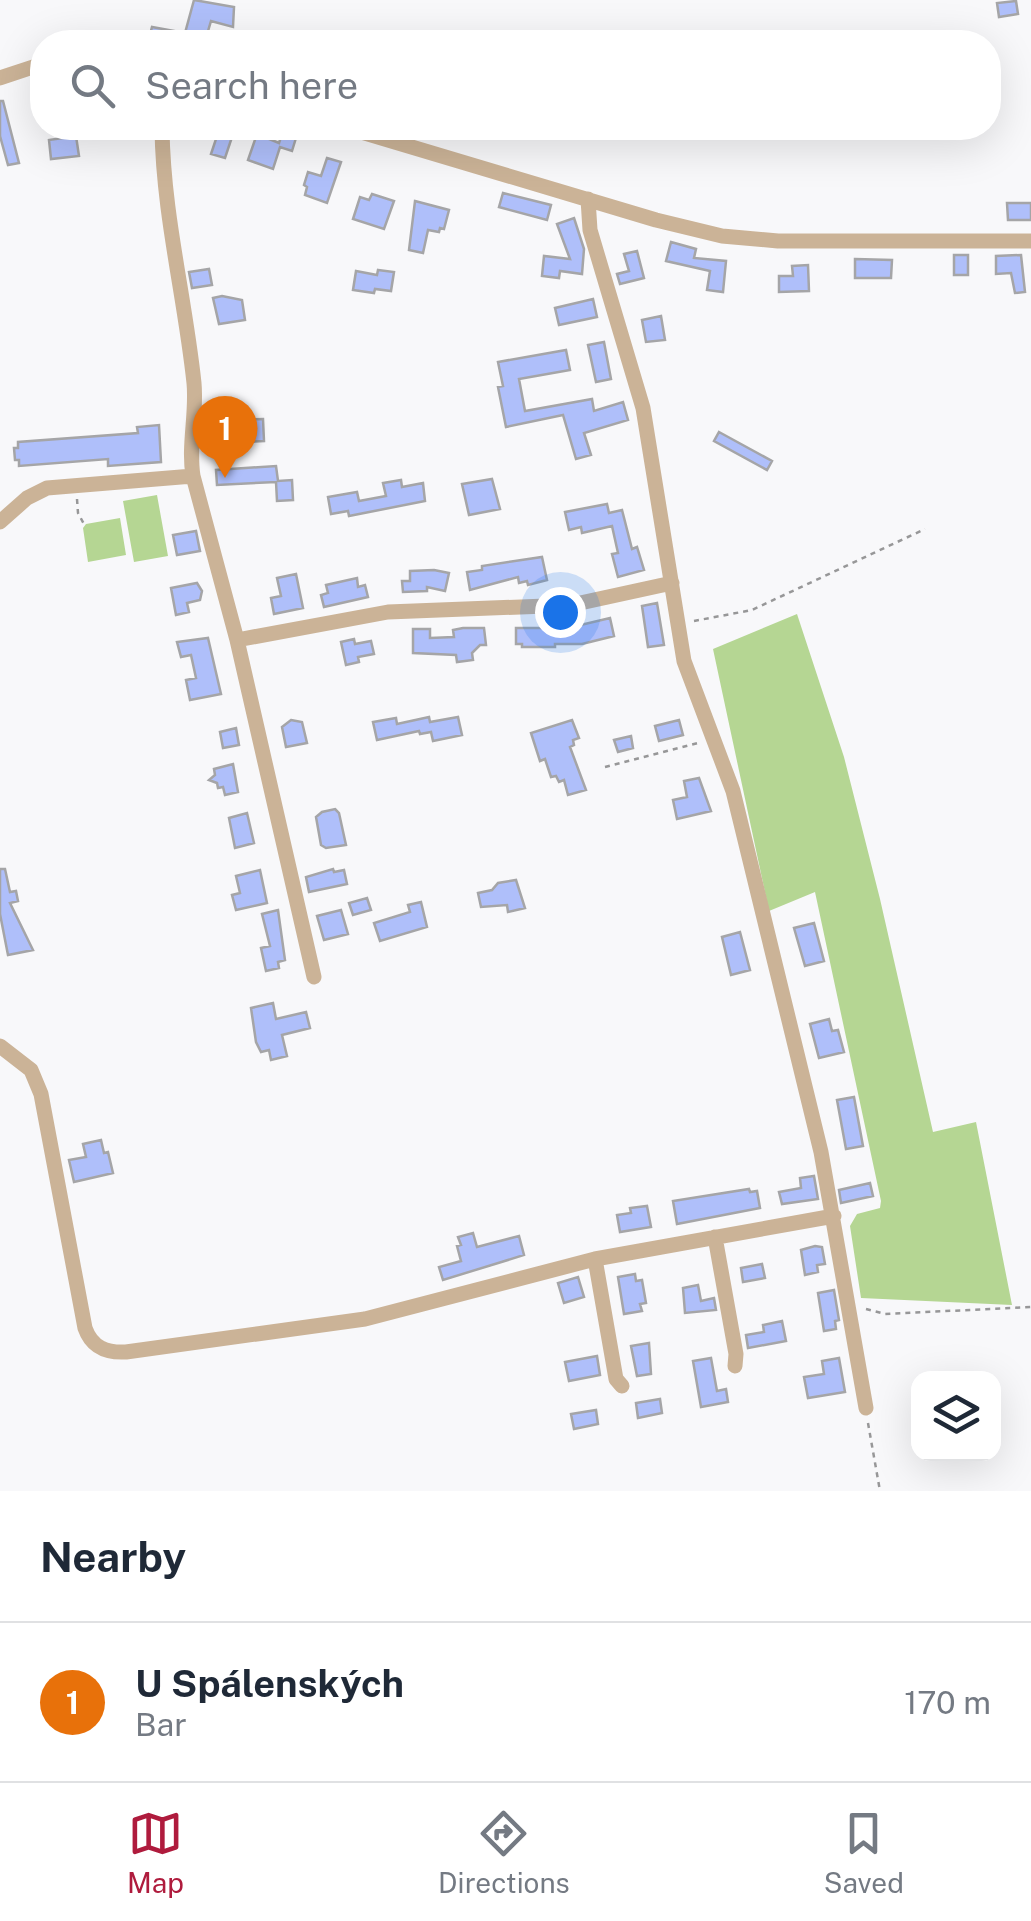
<!DOCTYPE html>
<meta charset="utf-8">
<style>
:root{--surface:#fff;--page:#f2f2f3;--text:#1f2937;--muted:#747a83;--line:#e0e1e3;--accent:#af1b3d}
body{margin:0;font-family:"Public Sans",sans-serif;background:var(--page);color:var(--text)}
.controls{position:absolute;right:30px;bottom:30px;display:grid;overflow:hidden;border-radius:20px;box-shadow:0 10px 40px #0002}
.controls button{width:90px;height:90px;display:grid;place-items:center;padding:0;border:0;border-bottom:2px solid var(--line);background:var(--surface);color:var(--text);font:50px sans-serif}
.you{position:absolute;left:560px;top:612px;width:35px;height:35px;margin:-25px;border:8px solid #fff;border-radius:50%;background:#1a73e8;box-shadow:0 0 0 15px #1a73e833}
.badge{display:grid;place-items:center;width:65px;height:65px;border-radius:50%;background:var(--accent);color:#fff;font-size:32px;font-weight:700}
.pin{position:absolute;translate:-50% -82px;filter:drop-shadow(0 2px 5px #0008)}
.pin::after{content:'';position:absolute;top:52px;width:35px;height:30px;background:inherit;clip-path:polygon(0 0,100% 0,50% 100%)}
.list{margin:0;padding:0;list-style:none}
h2{display:flex;justify-content:space-between;align-items:center;height:130px;margin:0;padding:0 40px;font-size:42px}
h2 small{font-size:32px;font-weight:400;color:var(--muted)}
.list li{display:grid;grid-template-columns:65px 1fr auto;gap:30px;align-items:center;box-sizing:border-box;height:160px;padding:0 40px;border-top:2px solid var(--line)}
.list b{display:block;font-size:38px;white-space:nowrap}
.list p{margin:0;font-size:32px;white-space:nowrap;color:var(--muted)}
.list em{font-size:32px;font-style:normal;color:var(--muted)}
.icon{flex:none;width:55px;height:55px;fill:none;stroke:currentColor;stroke-width:2;stroke-linecap:round;stroke-linejoin:round}
.map{position:relative;flex:none;width:1031px;height:1491px;overflow:hidden}
.search{position:absolute;background:var(--surface);box-shadow:0 10px 40px #0002;left:30px;right:30px;top:30px;height:110px;display:flex;align-items:center;gap:25px;box-sizing:border-box;padding:0 35px;border-radius:40px;color:var(--muted);font-size:38px}
.sheet{height:290px;background:var(--surface)}
nav{display:flex;justify-content:space-around;align-items:center;box-sizing:border-box;height:140px;border-top:2px solid var(--line);background:var(--surface);font-size:28px;color:var(--muted)}
nav a{display:grid;justify-items:center;gap:5px}
nav .on{color:var(--accent)}
.map>svg:first-child{display:block}
.green{fill:#b5d693}
.building{fill:#afbffa;stroke:#a5a5a7;stroke-width:2.5}
.lines{fill:none;stroke-linecap:round;stroke-linejoin:round}
.path{stroke:#979798;stroke-width:2.5;stroke-dasharray:5 5;stroke-linecap:butt}
.minor{stroke:#cbb397;stroke-width:15}
</style>
<div class="map">
<svg width="1031" height="1491" viewBox="0 0 1031 1491">
<rect width="100%" height="100%" fill="#f8f8fa"/>
<path class="green" d="M157,495L168,556L134,562L123,501Z
M120,518L126,555L88,562L83,528L86,524Z
M797,614L844,757L880,899L933,1132L976,1122L1012,1305L861,1298L850,1226L857,1214L880,1208L881,1201L815,892L769,911L713,649Z"/>
<path class="building" d="M194,0L234,7L233,27L211,21L206,38L208,42H148L152,27L185,33Z
M1016,1L1018,14L999,17L997,3Z
M0,101H3L19,163L8,165L0,136Z
M284,128H299L292,151L280,147L273,169L248,160L257,134L279,143Z
M218,133L232,137L225,158L211,154Z
M76,136L79,156L51,159L49,140Z
M327,158L341,162L327,203L305,195L307,187L304,185L308,172L321,176Z
M503,193L551,205L547,220L499,207Z
M372,194L394,201L384,229L353,219L360,197L369,200Z
M415,201L449,210L444,229L440,228L439,232L428,230L423,253L409,250Z
M1007,203H1031V220H1008Z
M574,218L584,249L582,274L560,271L559,278L542,276L544,256L570,259L557,224Z
M671,242L696,249L694,258L726,261L723,292L707,290L710,271L666,261Z
M637,251L644,278L620,284L617,274L629,271L624,254Z
M954,255H968V275H954Z
M1021,255L1025,292L1015,293L1011,273L996,274V256Z
M855,259L892,260L891,278H855Z
M808,265L809,291L779,292V276H793L792,266Z
M209,269L212,285L192,288L189,272Z
M378,270L394,272L391,291L375,289L374,293L353,290L356,271L377,275Z
M222,296L242,300L245,320L219,324L213,298Z
M593,299L597,317L559,325L555,308Z
M661,316L665,340L646,342L642,320Z
M604,342L611,379L596,382L588,345Z
M566,350L570,370L519,379L525,411L592,399L594,411L623,402L628,420L584,433L591,455L576,459L563,415L506,427L498,387L503,386L498,362Z
M263,419L264,441L214,444L212,421Z
M159,425L161,462L108,466V459L19,466V460H15L14,448H18V442L138,433L137,427Z
M719,432L772,461L767,470L714,441Z
M276,466L278,481L292,480L293,500L277,501L276,482L217,485L216,470Z
M492,479L500,509L469,515L462,484Z
M401,480L402,487L423,483L425,501L349,516L348,511L331,514L328,497L357,492L359,501L386,496L383,483Z
M607,504L609,513L622,510L632,549L637,547L644,570L618,577L612,554L618,553L612,526L582,533L581,527L569,530L565,512Z
M196,531L200,551L177,555L173,535Z
M542,557L547,580L528,585L527,581L519,583L518,577L470,590L467,572L482,570V566Z
M434,570L449,573L445,591L427,587V591L403,592L402,581H410V571Z
M296,574L303,608L274,614L271,598L281,596L277,578Z
M357,578L358,587L365,585L368,597L324,607L321,595L328,593L326,585Z
M197,583L202,591L200,600L187,603L189,612L176,615L171,588Z
M657,603L664,645L648,647L642,606Z
M610,618L614,636L582,644H555V647H522V644H516V628H568Z
M463,628H484L486,645H480L472,653L473,660L457,662L456,655L413,653V629H430V638L454,637L453,630Z
M208,638L221,694L190,700L186,680L196,678L191,655L181,657L177,642Z
M354,639L355,644L371,641L374,654L358,657L359,662L346,665L341,642Z
M429,717L430,722L458,717L462,735L433,741L431,732L420,734L419,731L377,740L373,722L396,718L397,724Z
M291,720L302,722L307,743L286,747L282,727Z
M572,720L579,738L573,740L574,745L570,747L586,790L568,795L564,780L559,782L556,776L551,777L545,759L540,761L531,733Z
M679,720L683,735L659,741L655,726Z
M236,728L239,745L223,748L220,732Z
M631,736L633,748L618,752L614,740Z
M233,764L238,792L225,795L223,787L218,788L217,783L209,780L215,775L214,769Z
M699,778L711,811L677,819L673,800L687,797L684,781Z
M335,809L339,813L346,845L326,848L321,845L316,817L322,812Z
M247,813L254,843L235,848L229,818Z
M0,869H5L10,892L16,891L18,901L10,903L33,950L8,955L0,914Z
M333,869L334,872L344,870L347,884L309,892L306,877Z
M260,870L267,903L236,910L232,895L240,893L236,876Z
M516,880L525,908L508,912L507,905L481,907L478,893L492,890L498,883Z
M367,898L371,910L353,915L349,903Z
M421,902L427,927L380,941L374,923L410,912L408,905Z
M278,910L285,960L278,962L279,968L266,971L261,948L270,946L262,914Z
M341,910L348,934L324,940L317,916Z
M814,923L824,961L805,966L794,928Z
M740,932L750,970L731,975L722,937Z
M273,1003L276,1019L306,1012L310,1028L282,1035L287,1056L271,1060L269,1050L261,1052L256,1042L251,1008Z
M829,1019L832,1031L838,1030L844,1052L819,1058L810,1024Z
M854,1097L863,1146L846,1149L837,1100Z
M101,1140L104,1153L108,1152L113,1173L74,1182L69,1160L86,1157L83,1144Z
M814,1176L818,1199L782,1204L779,1192L801,1188L800,1178Z
M870,1183L873,1196L841,1203L839,1190Z
M749,1189L750,1192L757,1191L760,1208L677,1224L673,1201Z
M647,1206L651,1227L620,1232L617,1215L631,1213L630,1208Z
M473,1233L477,1247L519,1236L524,1255L443,1280L439,1267L461,1261L457,1246L461,1245L458,1237Z
M815,1246L822,1247L825,1264L817,1265L818,1272L805,1275L801,1250Z
M762,1264L765,1278L743,1282L741,1268Z
M635,1274L636,1281L642,1280L646,1303L640,1304L642,1311L624,1314L618,1277Z
M578,1277L584,1297L564,1303L558,1283Z
M698,1285L701,1301L714,1298L716,1310L685,1313L683,1288Z
M834,1290L839,1320L835,1321L836,1329L824,1331L818,1293Z
M782,1321L786,1341L748,1348L746,1335L764,1332L763,1325Z
M649,1343L651,1374L637,1376L631,1346Z
M597,1356L600,1375L569,1381L565,1362Z
M711,1358L717,1391L726,1389L728,1402L701,1407L693,1361Z
M839,1358L845,1392L808,1398L804,1377L824,1374L822,1361Z
M660,1399L662,1413L638,1418L636,1403Z
M596,1410L598,1424L574,1429L571,1414Z"/>
<g class="lines">
<path class="path" d="M77,499L78,513L85,526
M694,621L752,610L925,529
M605,767L698,743
M866,1309L885,1314L1031,1307
M868,1423L880,1491"/>
<path class="minor" d="M0,78L42,64
M162,128C163,214 185,297 194,383C197,414 188,445 193,476
M348,128L656,220L722,236L778,241H1031
M588,199L590,230L643,408L684,661L733,791L821,1152L866,1408
M0,522L27,498L47,488L193,476L237,640L314,977
M237,640L388,612L571,605L672,583
M0,1046L31,1070L41,1094L85,1328C92,1348 107,1353 126,1352L365,1319L595,1259
M715,1237L736,1354L735,1366
M622,1386L616,1379L595,1259L834,1216"/>
</g>
</svg>
<div class="controls">
<button><svg class="icon" aria-label="layers" viewBox="0 0 24 24"><path d="M12 4l9 5-9 5-9-5zM3 14l9 5 9-5"/></svg></button>
</div>
<div class="you"></div>
<div class="pin badge" style="left:225px;top:478px;background:#e8710a">1</div>
<div class="search"><svg class="icon" aria-label="search" viewBox="0 0 24 24"><circle cx="10" cy="10" r="6"/><path d="M15 15l6 6"/></svg>Search here</div>
</div>
<section class="sheet">
<h2>Nearby<small></small></h2>
<ul class="list">
<li><span class="badge" style="background:#e8710a">1</span><div><b>U Spálenských</b><p>Bar</p></div><em>170 m</em></li>
</ul>
</section>
<nav>
<a class="on"><svg class="icon" aria-label="map" viewBox="0 0 24 24"><path d="M3 6l6-2 6 2 6-2v14l-6 2-6-2-6 2zM9 4v14M15 6v14"/></svg>Map</a>
<a><svg class="icon" aria-label="directions" viewBox="0 0 24 24"><path d="M12 3l9 9-9 9-9-9zM9 14v-3h6M13 9l2 2-2 2"/></svg>Directions</a>
<a><svg class="icon" aria-label="saved" viewBox="0 0 24 24"><path d="M7 4h10v16l-5-4-5 4z"/></svg>Saved</a>
</nav>
